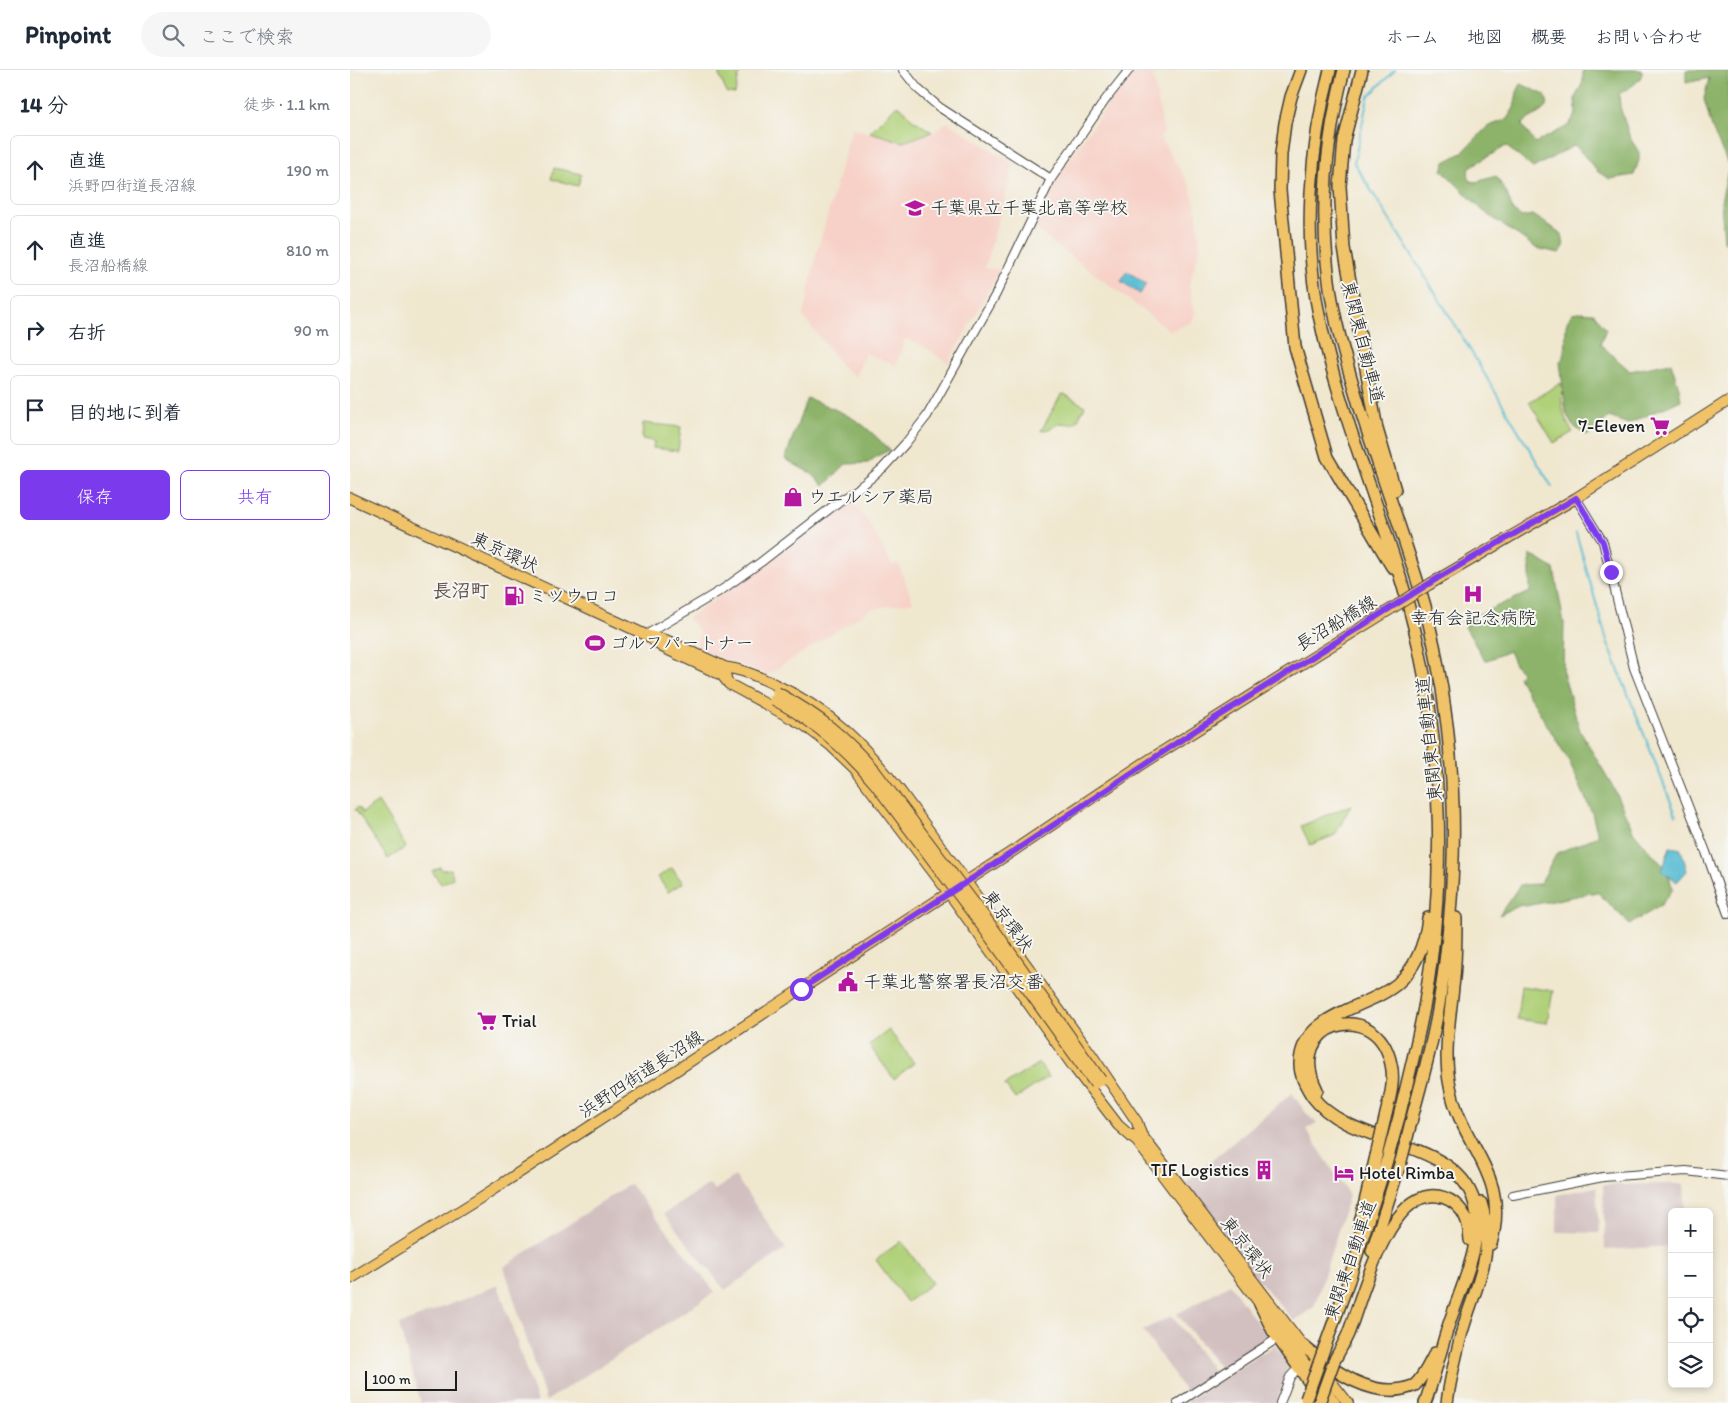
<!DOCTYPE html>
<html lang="ja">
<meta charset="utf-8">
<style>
:root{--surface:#fff;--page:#f6f6f7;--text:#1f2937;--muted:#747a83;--line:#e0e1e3;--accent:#7c3aed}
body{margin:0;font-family:Itim,"Klee One",sans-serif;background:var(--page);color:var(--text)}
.controls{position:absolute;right:15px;bottom:15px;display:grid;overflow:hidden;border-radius:8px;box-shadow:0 2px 8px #0003}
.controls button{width:45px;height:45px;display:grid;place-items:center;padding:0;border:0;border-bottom:1px solid var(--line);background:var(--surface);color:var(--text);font:25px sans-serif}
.scale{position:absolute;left:15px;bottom:12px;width:92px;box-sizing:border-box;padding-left:5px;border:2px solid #1c1c1c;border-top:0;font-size:14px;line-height:18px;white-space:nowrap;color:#1c1c1c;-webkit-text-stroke:4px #f6f6f2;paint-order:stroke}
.stop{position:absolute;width:15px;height:15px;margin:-11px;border:4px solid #7c3aed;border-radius:50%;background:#fff}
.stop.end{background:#7c3aed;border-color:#fff;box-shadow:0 1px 5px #0008}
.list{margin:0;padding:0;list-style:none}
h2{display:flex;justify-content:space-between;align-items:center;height:65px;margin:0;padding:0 20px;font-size:21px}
h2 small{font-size:16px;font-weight:400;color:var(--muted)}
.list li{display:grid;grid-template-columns:32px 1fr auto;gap:15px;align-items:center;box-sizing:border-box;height:70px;margin:0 10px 10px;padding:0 10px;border:1px solid var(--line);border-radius:8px}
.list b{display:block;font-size:19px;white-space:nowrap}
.list p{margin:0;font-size:16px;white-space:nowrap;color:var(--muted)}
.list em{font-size:16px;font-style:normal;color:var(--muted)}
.actions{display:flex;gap:10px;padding:15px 20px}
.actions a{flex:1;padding:11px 0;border:1px solid var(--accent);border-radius:8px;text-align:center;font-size:18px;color:var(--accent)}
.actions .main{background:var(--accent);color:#fff}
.icon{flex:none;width:28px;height:28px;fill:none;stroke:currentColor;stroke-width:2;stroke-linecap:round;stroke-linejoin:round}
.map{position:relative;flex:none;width:1378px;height:1333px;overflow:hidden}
header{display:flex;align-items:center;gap:30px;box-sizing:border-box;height:70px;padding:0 25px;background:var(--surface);border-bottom:1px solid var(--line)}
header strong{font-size:24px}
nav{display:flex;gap:28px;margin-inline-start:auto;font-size:18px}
.search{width:350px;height:45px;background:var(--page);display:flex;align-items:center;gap:12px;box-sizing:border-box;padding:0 18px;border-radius:28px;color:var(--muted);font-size:19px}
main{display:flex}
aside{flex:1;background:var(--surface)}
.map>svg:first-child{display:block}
.built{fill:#f7d1c7}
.industrial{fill:#d2bfc0}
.green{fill:#b0d179;stroke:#66764a}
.forest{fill:#8cb369;stroke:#546842}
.water{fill:#55bbd3;stroke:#386c78}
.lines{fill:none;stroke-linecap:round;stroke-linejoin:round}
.stream{stroke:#55bbd3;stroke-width:2}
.tertiary-casing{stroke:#3c3a37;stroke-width:10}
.primary-casing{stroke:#3c3a37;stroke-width:12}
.trunk-casing{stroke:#3c3a37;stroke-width:12}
.motorway-casing{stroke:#3c3a37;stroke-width:14}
.tertiary{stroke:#fff;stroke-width:8}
.primary{stroke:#f1c369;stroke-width:10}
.trunk{stroke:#f1c369;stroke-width:10}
.motorway{stroke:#f1c369;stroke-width:11}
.primary-bridge-casing{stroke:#3c3a37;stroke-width:12;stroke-linecap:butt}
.trunk-bridge-casing{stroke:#3c3a37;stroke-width:12;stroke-linecap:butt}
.motorway-bridge-casing{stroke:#3c3a37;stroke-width:14;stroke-linecap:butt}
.primary-bridge{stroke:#f1c369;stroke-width:10}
.trunk-bridge{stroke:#f1c369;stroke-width:10}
.motorway-bridge{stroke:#f1c369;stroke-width:11}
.route{stroke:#7c3aed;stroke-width:6}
.labels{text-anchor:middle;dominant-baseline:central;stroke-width:4;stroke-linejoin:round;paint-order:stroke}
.poi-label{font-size:18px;fill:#1c1c1c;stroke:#f6f6f2;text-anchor:start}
.street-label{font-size:18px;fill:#1c1c1c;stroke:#f6f6f2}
.neighbourhood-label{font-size:19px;font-weight:bold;fill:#604e4a;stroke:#f6f6f2}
</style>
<header>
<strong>Pinpoint</strong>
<div class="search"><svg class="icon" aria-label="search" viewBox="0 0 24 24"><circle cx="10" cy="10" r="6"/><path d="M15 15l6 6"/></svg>ここで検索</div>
<nav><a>ホーム</a><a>地図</a><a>概要</a><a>お問い合わせ</a></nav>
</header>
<main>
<aside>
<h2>14 分<small>徒歩 · 1.1 km</small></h2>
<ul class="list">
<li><svg class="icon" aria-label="ahead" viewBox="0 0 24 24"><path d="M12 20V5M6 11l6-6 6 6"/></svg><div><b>直進</b><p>浜野四街道長沼線</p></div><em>190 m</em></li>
<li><svg class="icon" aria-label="ahead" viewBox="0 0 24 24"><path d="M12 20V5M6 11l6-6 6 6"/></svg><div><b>直進</b><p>長沼船橋線</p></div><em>810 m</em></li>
<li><svg class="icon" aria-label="right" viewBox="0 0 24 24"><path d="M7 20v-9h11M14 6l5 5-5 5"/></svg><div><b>右折</b></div><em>90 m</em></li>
<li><svg class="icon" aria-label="arrive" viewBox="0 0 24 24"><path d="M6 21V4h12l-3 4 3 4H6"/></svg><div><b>目的地に到着</b></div></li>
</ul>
<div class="actions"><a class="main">保存</a><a>共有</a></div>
</aside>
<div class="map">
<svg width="1378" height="1333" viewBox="0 0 1378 1333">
<rect width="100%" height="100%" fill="#f6f6f2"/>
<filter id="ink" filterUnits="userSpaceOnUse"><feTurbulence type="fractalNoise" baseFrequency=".02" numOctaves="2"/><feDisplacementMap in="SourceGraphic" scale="10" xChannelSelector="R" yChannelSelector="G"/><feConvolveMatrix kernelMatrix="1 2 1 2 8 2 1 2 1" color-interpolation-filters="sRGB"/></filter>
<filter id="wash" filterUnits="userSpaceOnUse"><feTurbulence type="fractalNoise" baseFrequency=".0096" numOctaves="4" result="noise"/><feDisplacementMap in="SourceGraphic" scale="20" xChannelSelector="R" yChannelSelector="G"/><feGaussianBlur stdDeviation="1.12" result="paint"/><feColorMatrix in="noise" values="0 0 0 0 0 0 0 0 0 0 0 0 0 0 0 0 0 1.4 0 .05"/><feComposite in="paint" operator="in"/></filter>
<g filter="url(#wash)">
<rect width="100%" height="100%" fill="#f0e7cf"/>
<path class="built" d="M786,0H802L814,64L810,67L840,116L847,144L850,177L839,216L845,243L842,252L820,261L688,161L686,154L706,113L721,87L759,33Z
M597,52L664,94L635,198L650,200L598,293L574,276L555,269L546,295L515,283L506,307L492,296L453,246L467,182L502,58L554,72L583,63Z
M502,430L520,455L542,495L548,493L563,532L521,539L417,605L345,578L350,562L338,548L403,503Z"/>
<path class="industrial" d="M942,1023L956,1043L967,1053L956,1059L999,1125L964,1237L944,1251L906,1207L834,1114Z
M385,1106L436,1179L375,1220L314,1144L359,1114L365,1120Z
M280,1114L365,1222L196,1331L154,1197Z
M1334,1114L1335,1142H1322V1176L1255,1180L1253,1115Z
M1246,1117L1249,1163L1207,1162V1125Z
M880,1214L918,1268L871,1299L827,1244Z
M148,1215L187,1333H71L49,1255Z
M822,1246L866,1304L836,1323L793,1260Z
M925,1275L939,1295L926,1333H834Z"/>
<path class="green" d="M373,0H390L385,24L377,23L369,5L370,1Z
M546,36H550L562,49L582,62L553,72L520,62Z
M204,98L231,104L228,116L201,109Z
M1211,313C1212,331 1211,347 1223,362L1204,373L1179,332Z
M714,324L735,336L727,351L722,354L708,353L702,358L691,361L711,325Z
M293,353L331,357L328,381L303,378L304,371L292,369Z
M28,732L56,777L38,789L5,739L8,737L12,743Z
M1001,735L985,765L960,775L951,756Z
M90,797L92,800L101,799L103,808L91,814L82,801Z
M322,798L333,813L318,822L308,807Z
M1171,916L1203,921L1197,953L1167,949Z
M539,960L564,993L544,1009L519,975Z
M689,993L698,1007L665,1029L655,1015Z
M551,1171L582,1213L557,1232L526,1190Z"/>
<path class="forest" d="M1233,0H1292C1293,12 1278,18 1269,24L1270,37L1280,68L1289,82V90L1284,105L1260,109L1248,102L1225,75L1183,98L1156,76L1120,97L1118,104L1120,111L1126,112L1146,106L1157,124L1163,141L1172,147L1183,145L1212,164L1214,177L1209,183L1186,178L1168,165L1161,161L1132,140L1092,100L1095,92L1112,83L1137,57L1157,49L1164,38L1167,22L1171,14L1195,25L1198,34C1193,44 1179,46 1172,55L1185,73L1218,56L1226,44L1225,28L1233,12Z
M1336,0H1378V94L1362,58L1354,29L1359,8L1336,13Z
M1378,101V175L1374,171L1371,131Z
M1229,242L1244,243L1256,259L1250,274L1280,301L1321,293L1329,318L1331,330L1278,354L1259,347L1237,366L1222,355L1216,343L1210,292C1218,281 1215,270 1216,257C1216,252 1220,247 1222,243Z
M457,328C477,336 497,343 514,356C523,363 531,372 540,380L527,386L518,393L496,394L474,416L462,404L435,389Z
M1180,484L1204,499L1214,553L1213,603L1230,661L1262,715L1284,763L1316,799L1323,819L1310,836L1280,854L1247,822L1176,836L1171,835L1149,845L1170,815L1190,814L1207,783L1248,766L1242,743L1219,691L1168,607L1172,602L1165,595L1159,581L1135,591L1115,557L1120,548L1180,522Z"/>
<path class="water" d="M777,201L796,214L790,224L771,211Z
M1320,777L1331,779L1337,801L1327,812L1312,801Z"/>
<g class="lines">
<path class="stream" d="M1045,0L1018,27L1004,93L1104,253L1202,417
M1226,463L1257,571L1326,745"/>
</g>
</g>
<g filter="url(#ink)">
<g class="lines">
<defs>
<path id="tertiary" d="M553,0L568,19L589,37L701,109
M1226,428L1253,472L1284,598L1356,782L1378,844
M296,565L373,519L411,492L487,433L515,413L533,398L555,374L577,346L646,224L701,109L756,29L779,0
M1163,1125L1253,1107L1336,1101L1378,1106
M828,1333L928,1268
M930,1333L940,1307L949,1297"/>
<path id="primary" d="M1080,514L1226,428L1378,331
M0,1209L127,1130L663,781L794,693L947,597L1041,539"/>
<path id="trunk" d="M0,428L283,559L296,565L316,570L379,599
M298,566L312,577L376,607
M373,597C391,599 407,606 424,614C481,640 513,674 551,722L741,984L787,1052L792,1067
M371,604L379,614L454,655L480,675L505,699L599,823L723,996L768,1055L785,1070
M790,1063L956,1280
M782,1065L985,1333
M965,1291L998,1333"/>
<path id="motorway" d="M951,0L941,27L935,53L931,84L930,120L945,277L977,387L1042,497
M980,0C960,77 953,167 969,245C992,358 1043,462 1068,574C1093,689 1095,817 1075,932C1068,971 1058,1009 1049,1047
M994,0C976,68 970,140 979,210C984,252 997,294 1009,335C1030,402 1055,468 1075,536C1109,671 1111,797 1089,934C1083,974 1071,1013 1061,1052
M1012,0L994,70L990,116L994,178L1027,359L1045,420
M1106,848C1106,871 1106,894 1103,917C1100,949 1093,984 1100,1016C1111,1078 1161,1103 1141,1174
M967,1020C933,953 1027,925 1041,994C1045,1010 1040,1028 1036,1044
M1009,1157L1026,1086
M1022,1181L1051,1091
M910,1234L923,1261L974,1333
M952,1275C982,1300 1025,1333 1065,1315C1074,1306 1079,1294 1085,1283
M974,1279L999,1210L1038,1087
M984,1291C989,1282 994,1273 998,1264C1012,1228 1036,1130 1080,1126C1089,1125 1097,1128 1104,1133C1117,1143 1119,1156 1120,1170
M1075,1333C1084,1308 1090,1282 1098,1257C1109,1222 1132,1177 1126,1140C1114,1066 1001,1080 962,1026C956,1016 950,1006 950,994C951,943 1016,940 1047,914C1067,897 1075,873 1078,848
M1097,1333C1100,1309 1106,1285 1112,1262C1125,1216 1147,1183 1131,1133"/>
</defs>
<use href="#tertiary" class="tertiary-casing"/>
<use href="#primary" class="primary-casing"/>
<use href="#trunk" class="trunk-casing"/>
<use href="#motorway" class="motorway-casing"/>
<use href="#tertiary" class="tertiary"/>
<use href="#primary" class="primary"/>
<use href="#trunk" class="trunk"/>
<use href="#motorway" class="motorway"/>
<defs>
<path id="primary-bridge" d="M1041,539L1080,514"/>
<path id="trunk-bridge" d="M427,622C470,646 494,665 526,702L644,859L751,1010
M424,630C464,651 496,679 525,714L637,863L745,1014"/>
<path id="motorway-bridge" d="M1026,1086L1036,1044
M1038,1087L1049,1047
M1051,1091L1061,1052
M956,1329L974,1279
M969,1333L984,1291"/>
</defs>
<use href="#primary-bridge" class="primary-bridge-casing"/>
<use href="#trunk-bridge" class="trunk-bridge-casing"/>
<use href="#motorway-bridge" class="motorway-bridge-casing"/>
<use href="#primary-bridge" class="primary-bridge"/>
<use href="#trunk-bridge" class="trunk-bridge"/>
<use href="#motorway-bridge" class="motorway-bridge"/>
</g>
</g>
<g class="lines" filter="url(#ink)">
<path class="route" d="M451,919L663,782L846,660L1088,508L1226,428L1253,472L1261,502"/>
</g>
<defs>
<symbol id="school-bare" viewBox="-9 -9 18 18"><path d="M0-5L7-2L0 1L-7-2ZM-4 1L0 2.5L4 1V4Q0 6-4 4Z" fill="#b5179e" stroke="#f6f6f2" stroke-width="2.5" paint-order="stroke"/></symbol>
<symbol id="supermarket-bare" viewBox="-9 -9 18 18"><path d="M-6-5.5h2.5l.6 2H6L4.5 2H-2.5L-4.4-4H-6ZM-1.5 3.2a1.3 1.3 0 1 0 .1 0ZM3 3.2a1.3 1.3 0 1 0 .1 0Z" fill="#b5179e" stroke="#f6f6f2" stroke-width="2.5" paint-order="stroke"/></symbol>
<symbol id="shop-bare" viewBox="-9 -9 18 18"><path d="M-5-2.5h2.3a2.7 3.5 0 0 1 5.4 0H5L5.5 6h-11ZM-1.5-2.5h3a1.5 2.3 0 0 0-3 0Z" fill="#b5179e" stroke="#f6f6f2" stroke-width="2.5" paint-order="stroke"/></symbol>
<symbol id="hospital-bare" viewBox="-9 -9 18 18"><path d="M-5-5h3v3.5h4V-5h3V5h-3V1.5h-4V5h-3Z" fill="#b5179e" stroke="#f6f6f2" stroke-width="2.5" paint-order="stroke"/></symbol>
<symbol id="fuel-bare" viewBox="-9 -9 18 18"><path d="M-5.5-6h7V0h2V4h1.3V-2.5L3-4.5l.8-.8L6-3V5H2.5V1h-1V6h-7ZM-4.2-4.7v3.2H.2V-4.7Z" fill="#b5179e" stroke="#f6f6f2" stroke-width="2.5" paint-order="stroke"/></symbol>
<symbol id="stadium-bare" viewBox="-9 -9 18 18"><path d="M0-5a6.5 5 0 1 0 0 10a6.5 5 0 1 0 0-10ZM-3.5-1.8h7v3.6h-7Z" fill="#b5179e" stroke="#f6f6f2" stroke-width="2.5" paint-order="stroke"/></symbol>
<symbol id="civic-bare" viewBox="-9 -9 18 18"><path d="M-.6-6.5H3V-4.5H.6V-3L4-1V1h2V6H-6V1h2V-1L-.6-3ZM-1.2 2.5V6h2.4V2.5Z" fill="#b5179e" stroke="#f6f6f2" stroke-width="2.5" paint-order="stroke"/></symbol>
<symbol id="building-bare" viewBox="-9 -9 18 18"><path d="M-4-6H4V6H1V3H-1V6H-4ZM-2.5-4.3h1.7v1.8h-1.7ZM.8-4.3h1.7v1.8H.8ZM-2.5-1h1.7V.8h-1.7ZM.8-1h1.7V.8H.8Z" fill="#b5179e" stroke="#f6f6f2" stroke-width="2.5" paint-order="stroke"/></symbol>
<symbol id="hotel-bare" viewBox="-9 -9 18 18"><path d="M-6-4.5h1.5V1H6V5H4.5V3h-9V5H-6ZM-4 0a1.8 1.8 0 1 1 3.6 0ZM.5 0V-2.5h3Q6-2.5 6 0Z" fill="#b5179e" stroke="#f6f6f2" stroke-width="2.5" paint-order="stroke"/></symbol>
</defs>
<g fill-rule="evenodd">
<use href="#school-bare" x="551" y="124" width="28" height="28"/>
<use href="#supermarket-bare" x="1296" y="342" width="28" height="28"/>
<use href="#shop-bare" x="429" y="413" width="28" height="28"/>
<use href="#hospital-bare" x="1109" y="510" width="28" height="28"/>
<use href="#fuel-bare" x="150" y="512" width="28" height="28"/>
<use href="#stadium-bare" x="231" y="559" width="28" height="28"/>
<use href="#civic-bare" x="484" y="898" width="28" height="28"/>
<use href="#supermarket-bare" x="123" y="937" width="28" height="28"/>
<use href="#building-bare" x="900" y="1086" width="28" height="28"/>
<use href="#hotel-bare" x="980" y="1089" width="28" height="28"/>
</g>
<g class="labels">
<g class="poi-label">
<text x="580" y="138">千葉県立千葉北高等学校</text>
<text x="1295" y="356" text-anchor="end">7-Eleven</text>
<text x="458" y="427">ウエルシア薬局</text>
<text x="179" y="526">ミツウロコ</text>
<text x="1123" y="548" text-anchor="middle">幸有会記念病院</text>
<text x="260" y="573">ゴルフパートナー</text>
<text x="513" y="912">千葉北警察署長沼交番</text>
<text x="152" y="951">Trial</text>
<text x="899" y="1100" text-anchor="end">TIF Logistics</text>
<text x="1009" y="1103">Hotel Rimba</text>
</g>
<g class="street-label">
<text transform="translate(1013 272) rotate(76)">東関東自動車道</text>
<text transform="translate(155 482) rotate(25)">東京環状</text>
<text transform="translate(986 553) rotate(-31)">長沼船橋線</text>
<text transform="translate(1079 669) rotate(-96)">東関東自動車道</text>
<text transform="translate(658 851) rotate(54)">東京環状</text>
<text transform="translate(291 1004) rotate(-33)">浜野四街道長沼線</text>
<text transform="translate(897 1177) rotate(52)">東京環状</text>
<text transform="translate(1000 1190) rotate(-71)">東関東自動車道</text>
</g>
<g class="neighbourhood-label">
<text x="111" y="520">長沼町</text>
</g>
</g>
</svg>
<div class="controls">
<button>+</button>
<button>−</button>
<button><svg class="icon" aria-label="locate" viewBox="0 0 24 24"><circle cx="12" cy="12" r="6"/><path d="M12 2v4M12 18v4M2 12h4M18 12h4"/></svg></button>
<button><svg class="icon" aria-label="layers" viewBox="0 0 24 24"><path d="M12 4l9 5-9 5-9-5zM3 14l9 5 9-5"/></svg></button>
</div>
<div class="scale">100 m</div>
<div class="stop" style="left:451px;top:919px"></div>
<div class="stop end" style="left:1261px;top:502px"></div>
</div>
</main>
